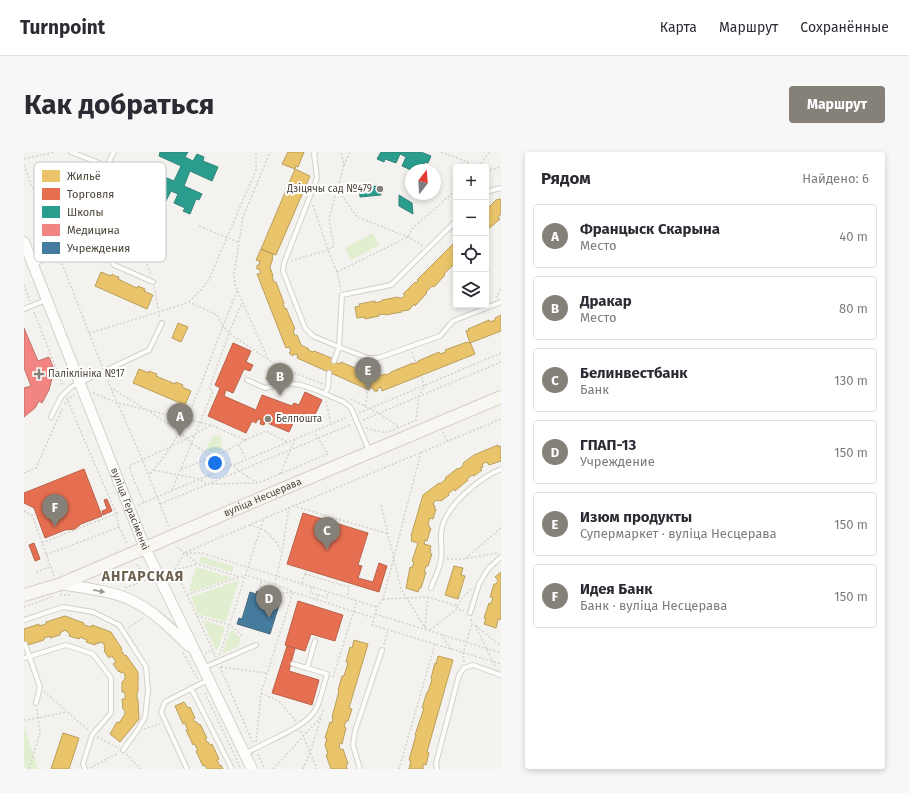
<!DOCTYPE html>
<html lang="ru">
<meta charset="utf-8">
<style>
:root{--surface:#fff;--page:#f7f7f7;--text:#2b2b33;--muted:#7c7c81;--line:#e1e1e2;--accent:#868178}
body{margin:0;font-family:"Fira Sans",sans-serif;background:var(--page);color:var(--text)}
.controls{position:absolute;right:12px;top:12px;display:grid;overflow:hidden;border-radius:4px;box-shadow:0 2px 6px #0003}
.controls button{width:36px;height:36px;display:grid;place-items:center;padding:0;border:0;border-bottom:1px solid var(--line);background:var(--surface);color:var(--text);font:20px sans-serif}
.compass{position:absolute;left:381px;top:12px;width:36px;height:36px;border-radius:50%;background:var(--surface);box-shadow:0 2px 6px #0003;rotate:17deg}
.you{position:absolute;left:191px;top:311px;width:14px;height:14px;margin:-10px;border:3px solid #fff;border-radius:50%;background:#1a73e8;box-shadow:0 0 0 6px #1a73e833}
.badge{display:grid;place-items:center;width:26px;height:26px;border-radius:50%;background:var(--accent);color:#fff;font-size:13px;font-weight:700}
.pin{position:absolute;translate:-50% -33px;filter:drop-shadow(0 1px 2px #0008)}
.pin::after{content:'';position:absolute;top:21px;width:14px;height:12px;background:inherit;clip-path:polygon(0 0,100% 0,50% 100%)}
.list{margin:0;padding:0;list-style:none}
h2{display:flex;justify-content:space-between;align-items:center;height:52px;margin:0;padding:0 16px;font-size:17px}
h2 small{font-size:13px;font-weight:400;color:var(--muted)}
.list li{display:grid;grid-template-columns:26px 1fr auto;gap:12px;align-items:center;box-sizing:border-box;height:64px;margin:0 8px 8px;padding:0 8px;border:1px solid var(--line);border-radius:4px}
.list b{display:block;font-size:15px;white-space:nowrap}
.list p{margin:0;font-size:13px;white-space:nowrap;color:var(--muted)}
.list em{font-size:13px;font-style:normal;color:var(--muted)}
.icon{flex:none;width:22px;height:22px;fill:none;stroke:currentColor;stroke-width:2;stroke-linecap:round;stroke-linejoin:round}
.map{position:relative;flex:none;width:477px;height:617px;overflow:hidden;border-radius:4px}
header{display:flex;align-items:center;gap:24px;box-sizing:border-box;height:56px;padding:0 20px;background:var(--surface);border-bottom:1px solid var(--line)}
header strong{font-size:19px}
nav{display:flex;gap:22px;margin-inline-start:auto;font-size:14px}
.intro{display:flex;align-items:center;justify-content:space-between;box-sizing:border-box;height:96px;padding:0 24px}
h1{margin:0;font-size:28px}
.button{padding:10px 18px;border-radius:4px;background:var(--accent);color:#fff;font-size:14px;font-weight:700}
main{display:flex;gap:24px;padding:0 24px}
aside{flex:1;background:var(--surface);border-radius:4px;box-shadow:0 2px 6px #0003}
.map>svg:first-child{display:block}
.green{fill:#e1eecf}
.homes{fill:#e9c46a;stroke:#ba9e5b}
.shops{fill:#e76f51;stroke:#b8624a}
.schools{fill:#2a9d8f;stroke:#348275}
.health{fill:#f28482;stroke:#c0716c}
.public{fill:#457b9d;stroke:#476a7f}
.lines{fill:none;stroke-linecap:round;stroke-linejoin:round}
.service-casing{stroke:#d2d0cb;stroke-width:6}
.tertiary-casing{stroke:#d2d0cb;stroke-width:12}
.secondary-casing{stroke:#d3cfc5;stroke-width:14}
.path{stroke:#d3d2cc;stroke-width:1.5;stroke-dasharray:2 2;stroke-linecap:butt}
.service{stroke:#fdfdfc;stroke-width:4}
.tertiary{stroke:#fdfdfc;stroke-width:10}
.secondary{stroke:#f7f6f1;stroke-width:12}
.oneway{fill:#9b9791}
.poi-dot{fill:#868178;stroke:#fff;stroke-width:1.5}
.labels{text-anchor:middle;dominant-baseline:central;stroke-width:4;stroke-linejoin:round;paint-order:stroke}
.poi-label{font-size:10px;fill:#4b4439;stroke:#fff;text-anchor:start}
.street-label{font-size:10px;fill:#4b4439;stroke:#fff}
.district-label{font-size:14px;font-weight:bold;letter-spacing:1px;fill:#6e6250;stroke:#fff}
.key{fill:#fff;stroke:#c9c7c4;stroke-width:1}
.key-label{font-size:11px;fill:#4b4439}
</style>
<header>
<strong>Turnpoint</strong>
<nav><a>Карта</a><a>Маршрут</a><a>Сохранённые</a></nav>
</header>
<div class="intro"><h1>Как добраться</h1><a class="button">Маршрут</a></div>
<main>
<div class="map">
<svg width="477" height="617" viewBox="0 0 477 617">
<rect width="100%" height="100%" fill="#f4f2ee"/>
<path class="green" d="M349,81L355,93L327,108L321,96Z
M189,283L197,284L198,298L187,301L182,297Z
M177,404L210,415L208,420L175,410Z
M172,415L209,426L167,440L165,438Z
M215,428L202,470L174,462L167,445Z
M178,468L201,475L195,495L192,498Z
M207,477L216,486L215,494L198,502Z
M0,574L14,617H0Z"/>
<path class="homes" d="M264,0H280L274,15L272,14L271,17L258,12Z
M271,17L286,24L252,103L237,97Z
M477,47V61L474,66L476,67L462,79V58L472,48Z
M432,89V112L430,114L429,113L420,122L421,123L410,135L408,134L402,140L403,141L391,154L390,152L385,158L377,159L378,160L361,163V162L354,163L355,164L341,167V165L333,166L331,155L336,154L335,152L351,149V151L358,149V148L374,145L375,146H378L381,143L379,142L391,130L392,131L394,129L393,128Z
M237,97L249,102L248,106H249L246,115L249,124L248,125L250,130H252L260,151L259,152L261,157L262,156L271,177L269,178L271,184L273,183L277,193L285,197L284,198L289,200L290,199L312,208L311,210L316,212L317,210L338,219L337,221L342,223L343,221L353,225L361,222L362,223L367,221V220L389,211V212L394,210V209L415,200L416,202L422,200L421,198L443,190V191L446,190L451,202L358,239L357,235L353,237L354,239H350V237L346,235L345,238L273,206L274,203L270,202L269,204L265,201L267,199L265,195L262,196L233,122L237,121L235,117H233V113H235L236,109L232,108Z
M77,120L87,124L88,122L91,124L95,125L94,127L113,136L114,134L121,137L120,139L129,143L123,157L71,134Z
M477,163V179L446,191L442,179L445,178L444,177L465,168L466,170L471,168V166Z
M154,171L164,175L157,190L148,186Z
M248,215L255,218L249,230L242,227Z
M115,217L125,221V219L133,222L132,224L151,232L152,230L159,233L158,235L167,239L161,253L109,231Z
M474,293V295L477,294V309L465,313L463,310L460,311L458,313L459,315L456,316L458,318L450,324L448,323L443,327L444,328L431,339L430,337L424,342L425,343L417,349L416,348L414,349L413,348L410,350L409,353L411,354L410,357H412L409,367L406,366L404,372L405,373V376H407L403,389L401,388L400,392L407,394L406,397L407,398L406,401L408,402L404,414H402L400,420H402L397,436L396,435L394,440L382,436L386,415L388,416L390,410L388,409L394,391L387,389L388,385L387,384L399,343L415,331L416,332L422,327L421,326L434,316L435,317L440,312L439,311L450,303Z
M430,414L439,416L437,423L441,424L434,447L421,443Z
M477,420V465L476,468L474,467L472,476L460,472L462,467L460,466L465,451L467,452L469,445H466L470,432H472L474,428L471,425Z
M41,464L60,471V473L67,475L68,473L87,480L98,497L97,498L101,504L102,503L114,520V540H113V547H114L115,567L96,590L86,582L93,570L95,571L101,562V559L99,557L98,547H101V540H98V530L101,527V523L99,520L97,521L96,519L95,520L89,512L92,510L88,504L85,506L80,499L81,498L80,495L81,494L79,491L75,490L74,492L72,491L71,493L62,490L63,488L56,485L55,487L45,484L46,482L41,478L36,481V483L26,486V484L20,486V488L4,493V491L0,493V477L15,472V474L22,472V470Z
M330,488L344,492L325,556L328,557L324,569H322L320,575L322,576L318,592L316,591L315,594L317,598L319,597L324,612L322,613L323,617H307L302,603L304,602L301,593L303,587L301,586L306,570L308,571L309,565H308L315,539L314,538L318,524H320L324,511L322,510L326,495L328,496Z
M414,504L429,508L403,600L405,601L402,613L399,612V617H385L387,609L385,608L392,583H391L400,556H398L403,540H404L408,527L407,526L411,511L412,512Z
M160,550L164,556L166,555L171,566L169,567L171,570H173L174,573L176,572L183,586L181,587L183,590H184L186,593L188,592L195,607L193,608L196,614L197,613L199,617H183L181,613L179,614L172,599L174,598L172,595L171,592L169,593L162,578H164L162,574L161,571L159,572L151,554Z
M39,581L55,586L49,605L45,617H27Z"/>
<path class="shops" d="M209,191L227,199L222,210L229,213L226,219L220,217L209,241L202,238L200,244L232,258L238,243L268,254L270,251L275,253L281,240L298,248L287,271L278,267L276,271L270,269L265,280L241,270L240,273L236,272L237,268L234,267L232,271L228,269L222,281L184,264L196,236L191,233Z
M60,317L78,364L57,372L51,377L41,378L21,386L10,356L0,351V341Z
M83,347L88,359L79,363L78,359L83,357L80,348Z
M279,361L344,381L334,413L338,414L334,426L349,430L355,411L363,414L355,440L263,412Z
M10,391L16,407L11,409L5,393Z
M274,449L319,463L311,489L287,482L281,499L261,493Z
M263,494L271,496L265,519L295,528L288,553L248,541Z"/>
<path class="schools" d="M136,0H164L161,5L169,9L173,2L180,5L179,9L194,15L188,29L166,19L160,34L178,42L175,48L172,47L166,62L159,59L161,56L150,51L154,42L147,39L142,49L132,45V47L125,44L132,29L128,27L131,21L150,29L157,14L135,4Z
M357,0H397L407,4L404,11L401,10L397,18H387L378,14L382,5L376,2L372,11L361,7L360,10L353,7Z
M356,34L357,43L336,45L335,35Z
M375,43L388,51L389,62L375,54Z"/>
<path class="health" d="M0,176L14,209L25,205L30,217L28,218V226L25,238L18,251L15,249L11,256L0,265V236L7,234L0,216Z"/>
<path class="public" d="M233,439L241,441L240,445L256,450L246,482L213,472L215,466L218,467L226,440L232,442Z"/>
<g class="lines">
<defs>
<path id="service" d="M291,0L290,2L293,26L260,111L259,119L281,176L289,184L315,195L310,209
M85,15L86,7L90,0
M462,40L477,36
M432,69L367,133L318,143L315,195L344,206H354L416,184L429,169L477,150
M70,79L90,113L129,130
M10,113L33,98L70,79L91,28L85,15L47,0
M0,157L22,148
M223,228L241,236L262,231L277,233L292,238L320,250L327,256L345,298
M301,241L304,235L305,221
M27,265L37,245L47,235L125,198L138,171
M407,436C410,427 416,417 417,407C419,397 415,387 418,376C422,354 456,325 477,317
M446,461L455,432L464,417L477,405
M0,468L39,455L69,460L95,473L99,479L122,515L124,539L121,565L113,579L99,598
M1,492L16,535L12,551
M0,506L42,493L69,502L87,526V561L68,583L59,612L61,617
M269,512L283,516
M179,516L232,493
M167,536L208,617
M221,602C241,589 284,576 293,555C297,545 300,533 303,522L283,516L291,489
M163,617L137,560L141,550L184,528
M336,617L329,593L331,579L358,498
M413,617L412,611L435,523L440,516L449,513L477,523"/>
<g id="tertiary">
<path id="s1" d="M0,90L121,396L228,617"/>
<path d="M37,432C60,436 89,439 109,449C131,460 148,478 165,494"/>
</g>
<g id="secondary">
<path id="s2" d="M0,443L37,432L249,341L477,245"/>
</g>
</defs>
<use href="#service" class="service-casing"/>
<use href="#tertiary" class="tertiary-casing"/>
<use href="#secondary" class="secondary-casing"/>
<path class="path" d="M417,0L444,10L447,15
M0,7L31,0
M0,13L30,93
M320,13L326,0
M455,15L465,0
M462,19L477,15
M313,37L333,65L384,85L399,94
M289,53L304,98L309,95L310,89L308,84L305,66L320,13L317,0
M81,66L116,94L127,123
M175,74L214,90
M40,100L83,111
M35,104L78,214
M267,109L304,98L313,120L317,138
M313,120L384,85L388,77L432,38
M0,133L6,149
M130,135L136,166
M213,139L199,174L205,181L255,215L299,232
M472,146L477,137
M165,150L177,138L185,127L232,18V0
M10,160L39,234
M65,181L135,160L165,150L193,163L199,174C179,225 163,282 125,323
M388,200L392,211
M244,207L211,133L210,122L219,65L246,0
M82,225L119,309L145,375
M89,237L123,258
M69,241L94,251L187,273L221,288L202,299L156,318
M327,247C343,256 362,263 375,276
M302,249L307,273
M41,252L44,247L51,243
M341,254L343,245V238
M126,260L156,280L167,291L189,305L209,313L215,319L234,331
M335,261L477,201
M339,268L477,210
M342,276L358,280H364L392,268L395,244L400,234L397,223
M419,280L423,289
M221,288L242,279L263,290
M215,293L222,307
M397,300L359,447L353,455L348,473L477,512
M130,318L175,327L183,332L234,331L304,302L290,280
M0,321L12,316L39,255
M256,322L271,287
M148,338L189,239L185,237L205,181L218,151
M120,350L109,326L105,314L163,287L187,273
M136,352L328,272
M114,353L324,265
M357,353L377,437L402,477
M269,354L365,382
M0,359L8,363L30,424
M225,373C243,377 248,383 257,399
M95,375L103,391
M18,391L96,360
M153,395L174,412L216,425L222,423L261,436L269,440L350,466
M162,401H178L353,455
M22,403L95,375L92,361L56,278L43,246
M442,406L477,376
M423,407H440L473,401
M151,417L160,401L269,354L477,267
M151,417L192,505
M12,420L26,415
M143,420L174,412
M281,422L325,435L323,445
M278,431L282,418
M251,432L258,400L265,355
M288,435L286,441L295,443
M101,436L123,428L112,411
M36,443H48
M163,443L216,425
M359,447L404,445L433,454V456
M293,448L295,443L303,446L304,440
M433,454L438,446L447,437
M0,455L28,445
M351,462L477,501
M173,464L206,473L219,485
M447,467L448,472L451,473L471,514
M452,474L477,494
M401,475L404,445
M104,476L119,466
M406,478L433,457L440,459
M417,482L427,497
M360,493L364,478
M159,501L174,527
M181,501L189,498
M195,503L196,502L240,366
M440,510L439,501L448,472
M196,515L229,591
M197,515L243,521
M309,525L333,449
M20,539L65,579
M181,541L217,617
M237,541L255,549L272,569
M0,568L14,566L43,560
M120,577L136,572
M277,579L293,617
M73,585L95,596
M232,590L237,541L269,440L258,441L236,434L238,428
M102,602L117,617
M234,602L241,617
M66,616L94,601
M5,617L16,581L13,557
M249,617L297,565L300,556
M279,617L286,601L297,566
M375,617L411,492"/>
<use href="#service" class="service"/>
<use href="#tertiary" class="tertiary"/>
<use href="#secondary" class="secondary"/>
</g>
<defs><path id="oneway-solid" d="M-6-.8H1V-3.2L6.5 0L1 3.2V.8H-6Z"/></defs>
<use class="oneway" href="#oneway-solid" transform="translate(75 439) rotate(11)"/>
<g class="poi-dot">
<circle cx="356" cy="37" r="4"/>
<path d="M13 216h4v4h4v4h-4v4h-4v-4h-4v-4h4z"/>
<circle cx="244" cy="267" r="4"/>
</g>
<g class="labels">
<g class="poi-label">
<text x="348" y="37" text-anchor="end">Дзіцячы сад №479</text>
<text x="24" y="222">Паліклініка №17</text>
<text x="252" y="267">Белпошта</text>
</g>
<g class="street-label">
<text stroke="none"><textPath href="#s2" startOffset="258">вуліца Несцерава</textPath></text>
<text stroke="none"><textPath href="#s1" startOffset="287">вуліца Герасіменкі</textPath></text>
</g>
<g class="district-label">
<text x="119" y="424">АНГАРСКАЯ</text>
</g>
</g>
<rect x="10" y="10" width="132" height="100" rx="6" class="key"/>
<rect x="18" y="18" width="18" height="12" fill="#e9c46a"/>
<rect x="18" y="36" width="18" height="12" fill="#e76f51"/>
<rect x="18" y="54" width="18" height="12" fill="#2a9d8f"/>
<rect x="18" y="72" width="18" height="12" fill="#f28482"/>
<rect x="18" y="90" width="18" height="12" fill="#457b9d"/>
<g class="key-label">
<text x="43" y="28">Жильё</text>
<text x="43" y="46">Торговля</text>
<text x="43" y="64">Школы</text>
<text x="43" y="82">Медицина</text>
<text x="43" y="100">Учреждения</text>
</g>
</svg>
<div class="controls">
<button>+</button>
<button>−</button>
<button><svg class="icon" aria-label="locate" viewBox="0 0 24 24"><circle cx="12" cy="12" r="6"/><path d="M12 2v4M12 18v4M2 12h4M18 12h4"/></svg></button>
<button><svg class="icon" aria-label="layers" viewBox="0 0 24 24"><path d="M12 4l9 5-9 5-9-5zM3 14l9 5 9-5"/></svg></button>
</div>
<svg class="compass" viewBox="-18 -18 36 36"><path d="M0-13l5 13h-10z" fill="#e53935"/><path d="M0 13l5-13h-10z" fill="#7c7c81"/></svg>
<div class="you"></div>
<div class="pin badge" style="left:156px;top:284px">A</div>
<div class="pin badge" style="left:256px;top:244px">B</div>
<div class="pin badge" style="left:303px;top:398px">C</div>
<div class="pin badge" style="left:245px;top:466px">D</div>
<div class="pin badge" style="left:344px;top:238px">E</div>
<div class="pin badge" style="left:31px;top:375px">F</div>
</div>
<aside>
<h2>Рядом<small>Найдено: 6</small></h2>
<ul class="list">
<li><span class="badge">A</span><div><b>Францыск Скарына</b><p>Место</p></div><em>40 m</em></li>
<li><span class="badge">B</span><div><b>Дракар</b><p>Место</p></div><em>80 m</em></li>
<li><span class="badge">C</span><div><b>Белинвестбанк</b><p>Банк</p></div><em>130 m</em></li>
<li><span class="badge">D</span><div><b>ГПАП-13</b><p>Учреждение</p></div><em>150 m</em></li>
<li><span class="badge">E</span><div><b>Изюм продукты</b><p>Супермаркет · вуліца Несцерава</p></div><em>150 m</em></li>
<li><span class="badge">F</span><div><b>Идея Банк</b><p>Банк · вуліца Несцерава</p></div><em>150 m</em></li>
</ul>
</aside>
</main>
